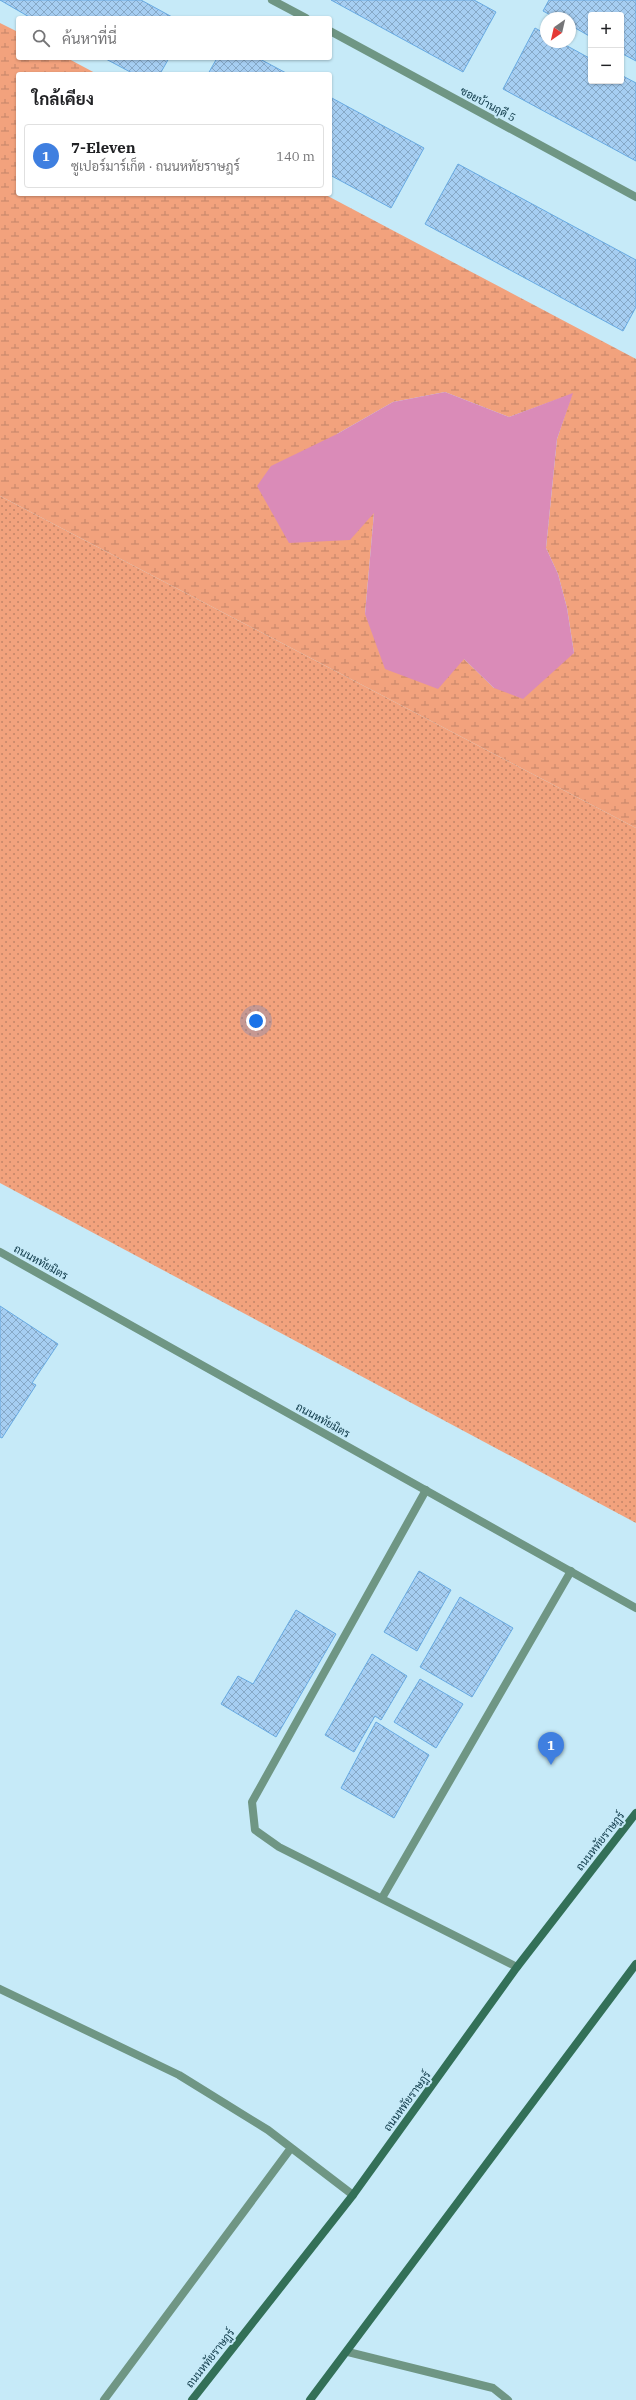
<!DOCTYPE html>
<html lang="th">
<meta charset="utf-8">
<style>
:root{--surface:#fff;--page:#f2f2f2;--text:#202124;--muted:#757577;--line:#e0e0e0;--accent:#0f766e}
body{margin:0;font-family:"IBM Plex Serif",Sarabun,serif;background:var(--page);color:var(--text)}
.controls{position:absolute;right:12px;top:12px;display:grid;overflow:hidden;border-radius:4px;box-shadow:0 1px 3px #0004}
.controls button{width:36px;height:36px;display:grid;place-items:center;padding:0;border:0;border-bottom:1px solid var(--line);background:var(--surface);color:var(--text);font:20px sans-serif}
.compass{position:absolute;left:540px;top:12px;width:36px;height:36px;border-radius:50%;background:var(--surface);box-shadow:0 1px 3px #0004;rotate:214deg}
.you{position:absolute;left:256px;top:1021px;width:14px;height:14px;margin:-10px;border:3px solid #fff;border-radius:50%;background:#1a73e8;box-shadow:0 0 0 6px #1a73e833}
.badge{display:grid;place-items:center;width:26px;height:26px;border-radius:50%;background:var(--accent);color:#fff;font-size:13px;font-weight:700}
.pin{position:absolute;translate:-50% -33px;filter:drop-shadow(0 1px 2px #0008)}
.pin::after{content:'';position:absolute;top:21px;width:14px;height:12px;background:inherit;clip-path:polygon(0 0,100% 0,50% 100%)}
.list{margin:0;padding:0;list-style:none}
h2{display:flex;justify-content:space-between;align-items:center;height:52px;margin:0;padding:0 16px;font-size:17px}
h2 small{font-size:13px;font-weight:400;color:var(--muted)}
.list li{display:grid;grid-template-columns:26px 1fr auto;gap:12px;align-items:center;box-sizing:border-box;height:64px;margin:0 8px 8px;padding:0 8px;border:1px solid var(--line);border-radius:4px}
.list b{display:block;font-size:15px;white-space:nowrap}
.list p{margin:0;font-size:13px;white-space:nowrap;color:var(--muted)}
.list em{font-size:13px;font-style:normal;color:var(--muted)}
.icon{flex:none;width:22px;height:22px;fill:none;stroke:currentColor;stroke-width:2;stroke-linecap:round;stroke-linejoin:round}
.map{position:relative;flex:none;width:636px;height:2400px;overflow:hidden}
.search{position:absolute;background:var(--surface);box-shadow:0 1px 3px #0004;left:16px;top:16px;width:316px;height:44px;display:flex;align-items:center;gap:10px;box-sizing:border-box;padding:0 14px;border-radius:4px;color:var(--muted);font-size:15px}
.panel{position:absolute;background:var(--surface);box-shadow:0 1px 3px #0004;left:16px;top:72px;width:316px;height:124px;border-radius:4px}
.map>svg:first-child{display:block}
.grass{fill:url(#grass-dots)}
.wetland{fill:url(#wetland-marsh);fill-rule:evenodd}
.water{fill:#da8bb8}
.building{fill:url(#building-cross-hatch);stroke:#68aae2}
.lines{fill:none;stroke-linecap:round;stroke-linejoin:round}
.service{stroke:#6f9684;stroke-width:8}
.minor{stroke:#6f9684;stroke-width:8}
.tertiary{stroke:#6f9684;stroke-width:8}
.secondary{stroke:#337058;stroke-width:8}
.labels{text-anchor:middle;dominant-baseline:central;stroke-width:4;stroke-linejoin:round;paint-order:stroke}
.street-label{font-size:11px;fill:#0d3847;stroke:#c6eaf8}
</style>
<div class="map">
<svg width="636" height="2400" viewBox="0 0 636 2400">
<defs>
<pattern id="grass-dots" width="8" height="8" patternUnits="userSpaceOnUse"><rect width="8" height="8" fill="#f2a27d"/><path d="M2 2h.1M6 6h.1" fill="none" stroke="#c28568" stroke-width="1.8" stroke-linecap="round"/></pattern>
<pattern id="wetland-marsh" width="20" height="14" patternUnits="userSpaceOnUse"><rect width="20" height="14" fill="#f2a27d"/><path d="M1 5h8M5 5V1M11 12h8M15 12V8" fill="none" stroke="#c28568"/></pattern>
<pattern id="building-cross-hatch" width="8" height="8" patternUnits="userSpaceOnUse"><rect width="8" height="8" fill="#a6cef2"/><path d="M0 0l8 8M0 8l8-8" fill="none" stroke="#86a8c6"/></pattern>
</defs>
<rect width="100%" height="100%" fill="#c6eaf8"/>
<path class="grass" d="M0,496L636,828V1523L0,1183Z"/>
<path class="wetland" d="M0,23L18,32V58H67L97,74H18V194H324L636,359V828L0,496ZM445,392L509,417L572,394L557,439L546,548L558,574L567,608L574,653L494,688L464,659L365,614L374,513L337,434L393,402Z"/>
<path class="water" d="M445,392L509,417L573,393L557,439L546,548L558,574L567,608L574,653L523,699L494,688L464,659L438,689L385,669L365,614L374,513L350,540L289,543L257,486L271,466L337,434L393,402Z"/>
<path class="building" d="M0,0H141L174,18H31Z
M331,0H474L496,12L463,72Z
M549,0H636V61L621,53V15H591V37L570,25V18H556L543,11Z
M535,28L546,34V42H560L591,59V81H621V75L636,83V161L503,89Z
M104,58H169L160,74H134Z
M217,58H258L288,74H208Z
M330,97L424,148L391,208L330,175Z
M458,164L636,260V307L623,331L425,224Z
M0,1306L58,1344L32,1383L36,1385L2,1438L0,1437Z
M419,1571L451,1590L417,1651L384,1632Z
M460,1597L513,1628L472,1697L420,1667Z
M296,1610L336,1634L276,1737L221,1704L238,1676L253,1684Z
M372,1654L407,1676L381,1720L375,1716L354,1752L325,1735Z
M420,1679L463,1704L436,1748L394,1722Z
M376,1722L429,1755L394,1818L341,1788Z"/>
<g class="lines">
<path class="service" d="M0,1989L179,2075L268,2130L353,2195
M348,2352L493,2388L508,2400
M104,2400L291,2148"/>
<path class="minor" d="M272,0L306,18
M330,31L636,197
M426,1490L252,1802L255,1830L279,1847L517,1967
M382,1898L571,1571"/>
<path class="tertiary" d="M0,1252L636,1608"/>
<path class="secondary" d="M192,2400L353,2195L517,1967L636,1813
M310,2400L636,1964"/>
</g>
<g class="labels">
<g class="street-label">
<text transform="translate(488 104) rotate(28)">ซอยบ้านฤดี 5</text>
<text transform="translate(41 1262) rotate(29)">ถนนหทัยมิตร</text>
<text transform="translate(323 1420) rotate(29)">ถนนหทัยมิตร</text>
<text transform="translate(600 1841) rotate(-52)">ถนนหทัยราษฎร์</text>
<text transform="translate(407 2101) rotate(-54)">ถนนหทัยราษฎร์</text>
<text transform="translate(210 2358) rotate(-52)">ถนนหทัยราษฎร์</text>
</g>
</g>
</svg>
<div class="controls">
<button>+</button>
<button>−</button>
</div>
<svg class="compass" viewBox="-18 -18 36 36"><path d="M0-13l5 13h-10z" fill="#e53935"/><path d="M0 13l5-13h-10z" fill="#757577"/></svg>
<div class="you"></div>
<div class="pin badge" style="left:551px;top:1765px;background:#3f7fe0">1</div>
<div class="search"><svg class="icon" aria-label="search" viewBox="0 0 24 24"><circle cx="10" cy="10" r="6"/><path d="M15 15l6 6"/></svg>ค้นหาที่นี่</div>
<section class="panel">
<h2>ใกล้เคียง<small></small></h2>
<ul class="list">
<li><span class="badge" style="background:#3f7fe0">1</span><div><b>7-Eleven</b><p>ซูเปอร์มาร์เก็ต · ถนนหทัยราษฎร์</p></div><em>140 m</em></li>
</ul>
</section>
</div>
